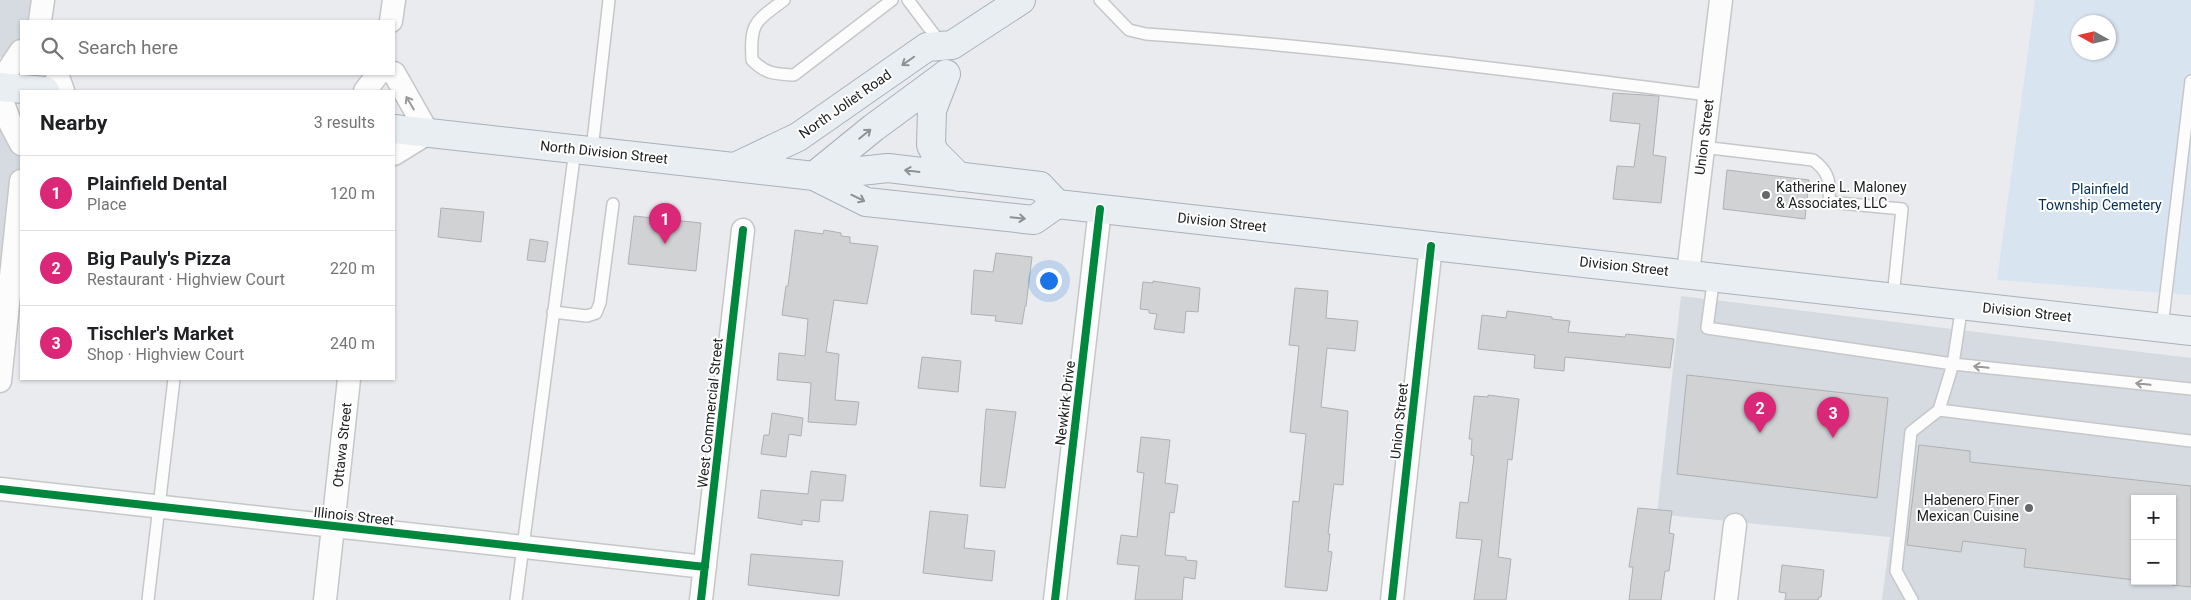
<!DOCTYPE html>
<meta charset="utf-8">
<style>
:root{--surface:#fff;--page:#f2f2f2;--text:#202124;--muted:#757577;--line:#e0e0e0;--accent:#db2777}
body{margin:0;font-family:Roboto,sans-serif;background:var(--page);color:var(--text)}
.controls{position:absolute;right:15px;bottom:15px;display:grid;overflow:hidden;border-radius:0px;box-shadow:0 1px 4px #0004}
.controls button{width:45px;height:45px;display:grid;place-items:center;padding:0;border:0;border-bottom:1px solid var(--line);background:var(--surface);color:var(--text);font:25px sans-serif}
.compass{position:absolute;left:2071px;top:15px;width:45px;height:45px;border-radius:50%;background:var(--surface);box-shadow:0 1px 4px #0004;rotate:278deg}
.you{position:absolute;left:1048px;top:280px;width:18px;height:18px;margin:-12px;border:4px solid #fff;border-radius:50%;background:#1a73e8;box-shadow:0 0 0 8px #1a73e833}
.badge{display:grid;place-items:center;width:32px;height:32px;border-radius:50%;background:var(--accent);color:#fff;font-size:16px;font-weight:700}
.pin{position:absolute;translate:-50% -41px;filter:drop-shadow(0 1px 2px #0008)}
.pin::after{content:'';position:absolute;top:26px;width:18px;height:15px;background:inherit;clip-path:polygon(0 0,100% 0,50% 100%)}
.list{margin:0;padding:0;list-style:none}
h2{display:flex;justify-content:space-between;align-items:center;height:65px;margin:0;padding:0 20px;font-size:21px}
h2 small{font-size:16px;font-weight:400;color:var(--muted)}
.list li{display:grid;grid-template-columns:32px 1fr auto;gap:15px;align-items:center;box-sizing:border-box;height:75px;padding:0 20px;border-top:1px solid var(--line)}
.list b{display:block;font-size:19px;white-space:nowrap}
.list p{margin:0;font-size:16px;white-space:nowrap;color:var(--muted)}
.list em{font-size:16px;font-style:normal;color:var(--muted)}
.icon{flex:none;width:28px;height:28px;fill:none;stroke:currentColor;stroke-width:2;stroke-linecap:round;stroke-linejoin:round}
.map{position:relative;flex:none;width:2191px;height:600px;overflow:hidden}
.search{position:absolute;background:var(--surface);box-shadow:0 1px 4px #0004;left:20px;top:20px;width:375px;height:55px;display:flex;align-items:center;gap:12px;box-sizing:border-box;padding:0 18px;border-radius:0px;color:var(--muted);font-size:19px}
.panel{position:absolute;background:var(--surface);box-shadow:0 1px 4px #0004;left:20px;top:90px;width:375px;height:290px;border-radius:0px}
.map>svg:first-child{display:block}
.built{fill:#d5dbe1;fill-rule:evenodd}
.green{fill:#d9e4f1;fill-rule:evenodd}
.building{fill:#d1d2d4;stroke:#aeb0b2}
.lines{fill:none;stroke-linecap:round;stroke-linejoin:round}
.lane-casing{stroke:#c6c7c9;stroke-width:14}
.street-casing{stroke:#c6c7c9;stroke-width:25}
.primary-casing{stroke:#a9b1bb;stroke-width:30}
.lane{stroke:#fcfcfc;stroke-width:11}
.street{stroke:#fcfcfc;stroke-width:22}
.primary{stroke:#e9eef2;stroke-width:28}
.cycleway-casing{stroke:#fff;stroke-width:11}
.cycleway{stroke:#00873e;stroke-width:8}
.oneway{stroke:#8f9295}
.oneway2{stroke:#999a9a}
.poi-dot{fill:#67686a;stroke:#fff;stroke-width:2}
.labels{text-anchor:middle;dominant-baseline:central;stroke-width:4;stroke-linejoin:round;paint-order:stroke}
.street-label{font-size:14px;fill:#212223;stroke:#fff}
.poi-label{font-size:14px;fill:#212223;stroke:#fff;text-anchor:start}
.park-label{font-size:14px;fill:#042e58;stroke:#fff}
</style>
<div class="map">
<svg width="2191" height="600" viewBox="0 0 2191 600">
<rect width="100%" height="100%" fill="#e9ebee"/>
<path class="built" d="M0,0H39L36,21H21V59L0,57Z
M0,117L21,121V161L0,348Z
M1681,296L2191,358V600H1882L1890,537L1657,514ZM2135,499H2172V581H2135Z"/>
<path class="green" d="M2035,0H2191V295L1997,280ZM2078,22H2108V52H2078Z"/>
<path class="building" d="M1613,93L1659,96L1653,155L1666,157L1661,203L1613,199L1617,166L1634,167L1640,124L1610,121Z
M1727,170L1809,180L1805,219L1723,209Z
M441,208L484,212L481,242L438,237Z
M634,216L701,223L696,271L628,264Z
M795,230L823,234L824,230L841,233V236L850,237V243L878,246L867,304L834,300L826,352L839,354L835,400L859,402L856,425L808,422L811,383L777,380L779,353L805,356L808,319L782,315L786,286H788Z
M530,239L548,242L545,262L527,260Z
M996,253L1032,257L1026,306H1025L1022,324L995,321L996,316L971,314L974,270L993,272Z
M1153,281L1200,288L1198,312L1186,311L1184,333L1154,329L1157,314L1149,313V310L1140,309L1143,282L1153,283Z
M1295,288L1328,291L1326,318L1358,321L1355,351L1327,348L1321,407L1348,411L1343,485L1334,484L1328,534H1330L1328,551L1332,552L1327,591L1285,587L1293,501L1299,502L1306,434L1290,432L1299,346L1289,345Z
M1507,311L1552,317V319L1570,321L1568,332L1625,337L1626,334L1674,339L1670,368L1565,357L1564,371L1534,368L1535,355L1478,349L1482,315L1506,318Z
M922,357L961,361L958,392L918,388Z
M1687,375L1888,398L1877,498L1677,474Z
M1488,395L1519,399L1512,460L1508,459L1498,557L1511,559L1506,600H1474L1482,540L1456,538L1460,502L1468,503L1474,456L1471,455L1472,439H1469L1474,396L1488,397Z
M986,409L1016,412L1005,488L980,486Z
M772,413L803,418L801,436L789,434L786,457L761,454L764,435H769Z
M1141,437L1170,440L1165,483L1178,485L1174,513L1170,512L1165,555L1186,557V560L1197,561L1195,579L1184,577L1182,600H1135L1139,566L1117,564L1121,535L1137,537L1144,473L1137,472Z
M1919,445L1970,451V462L2191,486V587L2172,585V499H2135V580L2024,567L2026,549L1963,541L1961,552L1907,545Z
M811,471L846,475L843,501L821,500L819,522L802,520V525L758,518L761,490L808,494Z
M1638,508L1672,511L1669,533L1674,534L1669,571H1665L1661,600H1629L1633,567H1629Z
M930,511L968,515L964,548L995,551L992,581L923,573Z
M751,554L843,561L839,596L748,585Z
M1782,565L1824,570L1821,597H1819L1818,600H1785L1786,593L1779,592Z"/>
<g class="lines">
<defs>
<path id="lane" d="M784,0C755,22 750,22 752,60C766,74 775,74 794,75L892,0
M908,0L942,45
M1100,0L1129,30L1146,34C1335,47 1522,72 1709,95
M1702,147L1813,160C1830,172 1830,183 1829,202L1902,209L1893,297
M592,150L609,0
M1714,276L1707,328L1953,364L2191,389
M1962,305L1953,364L1939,410L2191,441
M553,312L587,316L596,313L600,303L613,204
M2162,327L2191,81
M148,600L174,379
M516,600L575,150
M1912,600L1896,571L1911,432L1939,410"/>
<path id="street" d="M40,21L43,0
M391,21L394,0
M394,73L428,133L394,154
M57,74L63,91
M0,82L21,51
M365,91L378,74
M0,95L11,125L21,144
M1688,273L1721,0
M0,381L21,181
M0,489L705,567
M325,600L349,379
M701,600L743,230
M1055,600L1100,209
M1392,600L1431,246
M1726,600L1735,525"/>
<path id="primary" d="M946,74L932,110L931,145L935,153L959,177
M0,87L45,91
M394,129L814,176L888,168L1040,186L1057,204
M737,166L798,137L927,47L952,45L1021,0
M814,176L866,202L1034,220L1057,204L2191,331
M814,176L873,128L945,75"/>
</defs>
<use href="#lane" class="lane-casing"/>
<use href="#street" class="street-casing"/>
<use href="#primary" class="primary-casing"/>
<use href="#lane" class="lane"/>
<use href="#street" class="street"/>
<use href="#primary" class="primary"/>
<defs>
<path id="cycleway" d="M0,489L705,567
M701,600L743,230
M1055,600L1100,209
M1392,600L1431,246"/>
</defs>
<use href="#cycleway" class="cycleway-casing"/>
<use href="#cycleway" class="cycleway"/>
</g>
<defs><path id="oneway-shaft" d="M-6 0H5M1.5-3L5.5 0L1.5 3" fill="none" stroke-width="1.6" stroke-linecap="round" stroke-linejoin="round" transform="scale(1.25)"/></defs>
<g class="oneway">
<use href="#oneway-shaft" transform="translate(908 61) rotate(145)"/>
<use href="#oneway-shaft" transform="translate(865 134) rotate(-39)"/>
<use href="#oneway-shaft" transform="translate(912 171) rotate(-173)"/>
<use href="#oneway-shaft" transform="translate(858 198) rotate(26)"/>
<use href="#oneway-shaft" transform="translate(1018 218) rotate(6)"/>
</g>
<g class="oneway2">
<use href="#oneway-shaft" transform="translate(410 103) rotate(-121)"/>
<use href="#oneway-shaft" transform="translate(1981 367) rotate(-174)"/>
<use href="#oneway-shaft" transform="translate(2143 384) rotate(-174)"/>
</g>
<g class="poi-dot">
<circle cx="1766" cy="195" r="5"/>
<circle cx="2029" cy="508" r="5"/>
</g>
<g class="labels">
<g class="street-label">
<text transform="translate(845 104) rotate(-35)">North Joliet Road</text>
<text transform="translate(1704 137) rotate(-83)">Union Street</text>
<text transform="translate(604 152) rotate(6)">North Division Street</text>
<text transform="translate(1222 222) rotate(6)">Division Street</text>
<text transform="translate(1624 266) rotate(6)">Division Street</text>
<text transform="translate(2027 312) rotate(6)">Division Street</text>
<text transform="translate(1065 403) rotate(-83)">Newkirk Drive</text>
<text transform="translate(710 413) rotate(-84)">West Commercial Street</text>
<text transform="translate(1399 421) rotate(-84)">Union Street</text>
<text transform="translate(342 445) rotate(-84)">Ottawa Street</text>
<text transform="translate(354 516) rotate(6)">Illinois Street</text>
</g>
<g class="poi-label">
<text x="1776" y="187">Katherine L. Maloney<tspan x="1776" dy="16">&amp; Associates, LLC</tspan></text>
<text x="2019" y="500" text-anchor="end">Habenero Finer<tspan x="2019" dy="16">Mexican Cuisine</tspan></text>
</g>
<g class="park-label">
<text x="2100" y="189">Plainfield<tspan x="2100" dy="16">Township Cemetery</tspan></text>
</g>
</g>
</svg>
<div class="controls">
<button>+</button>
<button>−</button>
</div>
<svg class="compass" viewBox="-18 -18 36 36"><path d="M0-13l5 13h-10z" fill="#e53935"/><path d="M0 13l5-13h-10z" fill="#757577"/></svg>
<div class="you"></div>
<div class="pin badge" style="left:665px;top:244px">1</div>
<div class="pin badge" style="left:1760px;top:433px">2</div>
<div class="pin badge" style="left:1833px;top:438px">3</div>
<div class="search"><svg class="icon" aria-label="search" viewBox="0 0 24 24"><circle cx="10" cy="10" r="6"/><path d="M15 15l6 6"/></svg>Search here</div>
<section class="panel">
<h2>Nearby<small>3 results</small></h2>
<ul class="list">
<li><span class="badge">1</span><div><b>Plainfield Dental</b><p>Place</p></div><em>120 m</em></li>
<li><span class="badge">2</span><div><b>Big Pauly's Pizza</b><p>Restaurant · Highview Court</p></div><em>220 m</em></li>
<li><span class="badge">3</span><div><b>Tischler's Market</b><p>Shop · Highview Court</p></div><em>240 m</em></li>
</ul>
</section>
</div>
